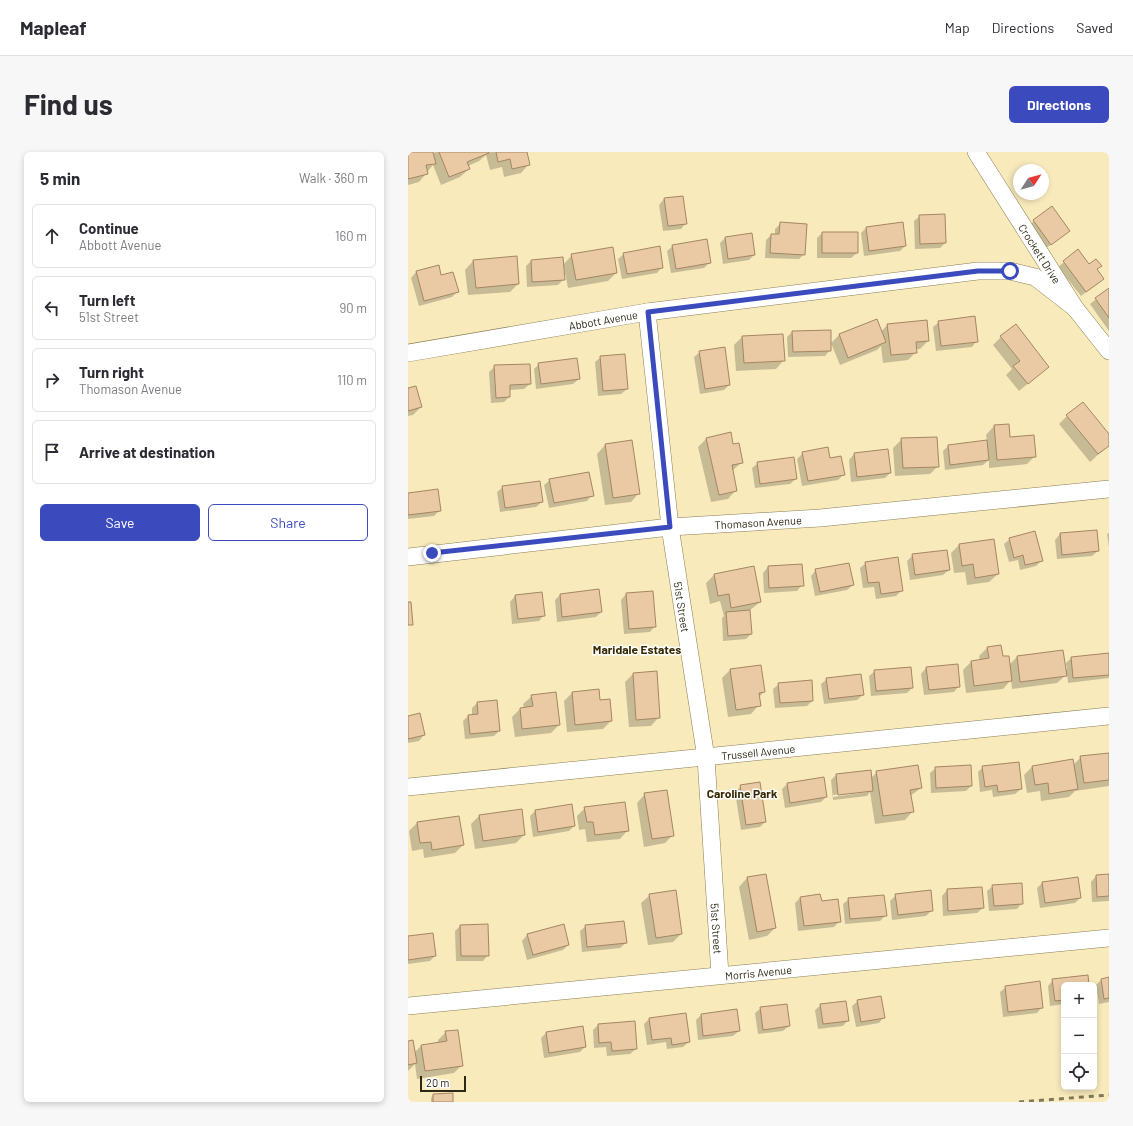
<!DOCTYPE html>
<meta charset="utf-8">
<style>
:root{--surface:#fff;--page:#f7f7f7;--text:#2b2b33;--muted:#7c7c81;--line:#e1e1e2;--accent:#3b4bbe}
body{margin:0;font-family:Barlow,sans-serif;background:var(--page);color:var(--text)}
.controls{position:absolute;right:12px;bottom:12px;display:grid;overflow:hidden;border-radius:6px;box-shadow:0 2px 6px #0003}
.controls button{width:36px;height:36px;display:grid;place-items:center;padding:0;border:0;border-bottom:1px solid var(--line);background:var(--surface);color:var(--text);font:20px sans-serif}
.compass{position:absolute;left:605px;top:12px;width:36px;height:36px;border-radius:50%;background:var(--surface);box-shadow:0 2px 6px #0003;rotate:54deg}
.scale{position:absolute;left:12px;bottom:10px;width:46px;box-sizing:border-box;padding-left:4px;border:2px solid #2d2715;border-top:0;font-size:11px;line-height:14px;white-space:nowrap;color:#2d2715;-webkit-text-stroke:3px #fff;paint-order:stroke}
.stop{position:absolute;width:12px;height:12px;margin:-9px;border:3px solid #3b4bbe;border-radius:50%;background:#fff}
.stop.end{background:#3b4bbe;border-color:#fff;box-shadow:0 1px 4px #0008}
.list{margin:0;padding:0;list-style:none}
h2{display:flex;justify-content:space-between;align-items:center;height:52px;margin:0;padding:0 16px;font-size:17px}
h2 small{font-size:13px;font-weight:400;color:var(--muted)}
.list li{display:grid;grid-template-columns:26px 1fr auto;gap:12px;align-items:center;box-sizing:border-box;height:64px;margin:0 8px 8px;padding:0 8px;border:1px solid var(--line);border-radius:6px}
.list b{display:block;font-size:15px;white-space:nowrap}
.list p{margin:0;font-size:13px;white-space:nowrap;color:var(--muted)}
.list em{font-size:13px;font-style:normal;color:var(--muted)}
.actions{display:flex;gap:8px;padding:12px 16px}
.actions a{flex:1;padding:9px 0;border:1px solid var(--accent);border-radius:6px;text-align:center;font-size:14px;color:var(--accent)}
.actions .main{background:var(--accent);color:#fff}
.icon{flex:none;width:22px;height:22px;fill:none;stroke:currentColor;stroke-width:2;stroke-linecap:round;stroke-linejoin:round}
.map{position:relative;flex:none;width:701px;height:950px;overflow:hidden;border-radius:6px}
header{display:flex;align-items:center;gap:24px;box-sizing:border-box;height:56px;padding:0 20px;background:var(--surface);border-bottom:1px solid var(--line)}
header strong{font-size:19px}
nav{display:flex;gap:22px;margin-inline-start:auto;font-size:14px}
.intro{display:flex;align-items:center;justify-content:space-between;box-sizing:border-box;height:96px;padding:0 24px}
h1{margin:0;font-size:28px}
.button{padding:10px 18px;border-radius:6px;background:var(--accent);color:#fff;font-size:14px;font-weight:700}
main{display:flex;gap:24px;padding:0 24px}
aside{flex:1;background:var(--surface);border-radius:6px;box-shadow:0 2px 6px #0003}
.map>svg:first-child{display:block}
.shadow{fill:#0003;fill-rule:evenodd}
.building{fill:#eacaa4;stroke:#a48662}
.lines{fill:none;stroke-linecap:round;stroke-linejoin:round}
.street-casing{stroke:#8c7e53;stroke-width:18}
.street{stroke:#fff;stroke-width:17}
.rail{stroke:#81775a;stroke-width:3;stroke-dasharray:5 5;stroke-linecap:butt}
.route{stroke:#3b4bbe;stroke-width:5}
.labels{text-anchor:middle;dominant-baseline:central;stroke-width:3;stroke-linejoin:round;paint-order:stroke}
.street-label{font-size:11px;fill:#2d2715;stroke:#fff}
.neighbourhood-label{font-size:12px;font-weight:bold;fill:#352900;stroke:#fff}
</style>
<header>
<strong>Mapleaf</strong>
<nav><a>Map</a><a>Directions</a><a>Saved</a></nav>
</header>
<div class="intro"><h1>Find us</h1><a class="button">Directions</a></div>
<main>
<aside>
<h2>5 min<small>Walk · 360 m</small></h2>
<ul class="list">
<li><svg class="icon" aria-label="ahead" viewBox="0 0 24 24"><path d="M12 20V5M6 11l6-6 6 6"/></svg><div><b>Continue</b><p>Abbott Avenue</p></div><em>160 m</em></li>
<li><svg class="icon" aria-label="left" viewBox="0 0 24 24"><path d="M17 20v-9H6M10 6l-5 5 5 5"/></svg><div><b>Turn left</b><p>51st Street</p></div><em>90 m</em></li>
<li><svg class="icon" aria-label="right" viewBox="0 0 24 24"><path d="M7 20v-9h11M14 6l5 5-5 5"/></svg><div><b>Turn right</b><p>Thomason Avenue</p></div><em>110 m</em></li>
<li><svg class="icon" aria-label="arrive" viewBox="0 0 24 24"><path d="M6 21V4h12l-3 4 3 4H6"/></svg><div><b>Arrive at destination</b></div></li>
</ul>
<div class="actions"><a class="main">Save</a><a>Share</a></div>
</aside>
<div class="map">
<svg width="701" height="950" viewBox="0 0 701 950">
<rect width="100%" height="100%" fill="#f9eabc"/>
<path class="shadow" d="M0,0H24L25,2L27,0H118L121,12L113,21L96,25L94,15L82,18L78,3L71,9L60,14L61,17L52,25L33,33L25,13L11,30L0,33Z
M256,47L278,71L273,77L255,79L251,53Z
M512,64L537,91L532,96L507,97L506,69Z
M626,69L661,79L637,97L620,74Z
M372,72L396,102L391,107L357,106L358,88L363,83H367V77Z
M458,76L497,94L492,99L456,104L453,81Z
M414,81L449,101L443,106H409V86Z
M343,82L346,103L341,108L315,112L312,91L317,86Z
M265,94L301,111L296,116L263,121L259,99Z
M670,99L681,114L688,118L689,132L673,144L650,115Z
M216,102L254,115L249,121L214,127L210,107Z
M164,103L208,121L200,129L160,136L156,115L155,116L156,127L150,133L119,135L118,114L123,109L155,113Z
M65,109L110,132L102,140L60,143L57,118Z
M30,115L33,125L49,140L44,145L11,154L3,126L8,120Z
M701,137V179L682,152Z
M468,168L473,180L479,173L520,189L512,197H508V200L500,208L475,211L473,194L469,198L432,213L423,191L431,183Z
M531,170L569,189L564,195L528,199L525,175Z
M384,180L422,198L417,204L380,205L379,185Z
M334,185L376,208L368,217L328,219L326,193Z
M593,185L640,215L611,239L598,223L604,217L585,193Z
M292,200L321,233L316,238L292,242L286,205Z
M193,205L219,237L213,242L190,244L187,210Z
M131,212L171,227L165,232L128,237L126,217Z
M87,214L122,232L116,237L101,238V245L96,250L83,251L81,220Z
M0,237L13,255L5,263L0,264Z
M659,264L701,283V293L682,310L651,272Z
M586,274L627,304L619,312L581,316V308L575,313L537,318L535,299L540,294L579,289L578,283Z
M299,286L324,294L334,310L324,319L328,338L320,347L303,350L290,295Z
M494,287L530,314L522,322L487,324L485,296Z
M197,293L231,341L223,350L197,353L189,302Z
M479,299L482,321L477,326L443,330L441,308L446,302Z
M395,301L421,307L436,322L430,328L394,334L389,307Z
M350,311L388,327L382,332L347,336L344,316Z
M142,328L184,343L179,349L141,356L136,333Z
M95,335L134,350L128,355L92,360L89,340Z
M0,342L32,358L26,364L0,367Z
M701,381V395L699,382Z
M652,382L690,399L684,404L649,407L647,388Z
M602,387L634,408L628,414L612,418L610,408L601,410L596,392Z
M551,393L590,422L581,430L559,433L557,420L546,421L543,401Z
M505,403L541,418L535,423L502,428L499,409Z
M458,411L494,438L488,444L468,447L466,435L455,436L452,416Z
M345,415L352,450L341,459L343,482L338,487L315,489L314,466L316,464L312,449L302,452L298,431L306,423Z
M360,415L394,433L389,439L356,441L355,421Z
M408,418L445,433L439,438L407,444L403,424Z
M191,438L193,460L188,465L149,470L147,448L152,443Z
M218,442L247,474L242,480L216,482L213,448Z
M107,444L136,463L131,469L104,472L102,450Z
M579,496L594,506L601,513L609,505L657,517H659L658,511L663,506L701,502V526L660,531L659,522L649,531L604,537L603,528L595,537L558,541L555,518L563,510L572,508L571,504Z
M352,514L356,540L350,546L351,553L343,562L320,565L314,526L322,518Z
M518,516L551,534L546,540L516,543L513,522Z
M467,519L504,536L499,541L463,544L461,524Z
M225,522L251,565L243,574L221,575L217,530Z
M419,527L455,543L449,548L416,552L413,532Z
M371,532L404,549L399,554L367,556L365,537Z
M164,541L191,549L203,569L195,577L159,580L156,549Z
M124,544L151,573L143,581L107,585L104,565L112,557L116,556L115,552Z
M69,551L91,579L86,584L57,587L55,569L60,564H64V556Z
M0,565L16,583L11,589L0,591Z
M701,602V634L667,639L661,645L633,649L632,639L619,641L616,623L624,615L665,613L673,605Z
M575,615L613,637L607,642L585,645L584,638L572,640L570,620Z
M528,616L563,634L558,639L523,641L522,621Z
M462,619L463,626L469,620L513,636L502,644L505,659L497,668L467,672L462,640L459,644L425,648L423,628L428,623ZM460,638V640L425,645V643Z
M379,632L418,645L413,650L377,656L374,637Z
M333,634L357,670L352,675L333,678L327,640Z
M237,642L265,683L257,691L236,695L229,651Z
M177,656L220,678L212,687L179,690L177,677L171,678L169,664Z
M127,659L166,674L161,679L125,685L122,664Z
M71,664L116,683L108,691L67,697L63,672Z
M9,671L55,693L47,701L16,706L15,697L4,699L1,679Z
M357,723L367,776L359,784L341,788L331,735L339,726Z
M701,723V749L684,750L683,730L688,724Z
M634,731L672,746L667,751L632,756L629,736Z
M585,734L614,751L609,757L581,759L579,739Z
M539,738L575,756L569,761L535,764L534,744Z
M242,743L273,782L265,790L240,793L233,751Z
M488,743L524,758L518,764L484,768L482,749Z
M392,746L413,751L432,769L426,775L390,779L387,751Z
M441,747L478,763L472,769L437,772L435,752Z
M52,774L80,803L75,809H48L47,779Z
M178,774L218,791L212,796L174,800L172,779Z
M119,783L160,793L155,798L119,808L114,789Z
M0,785L27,804L22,809L0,812Z
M701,826V850L691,852L688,833L693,828Z
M645,828L680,833H656V852L642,854L640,834Z
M598,835L634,855L629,861L595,865L592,840Z
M450,849L476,865L471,871L448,875L444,854Z
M413,853L440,868L435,874L410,877L407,858Z
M353,856L381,874L375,879L350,882L347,861Z
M293,863L331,879L325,884L290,888L288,868Z
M241,867L281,890L275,895L259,897L258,890L239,893L236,872Z
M226,870L228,897L222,902L199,904L198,895L186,896L185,878L190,873Z
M38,880L54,913L46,921L9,927L7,912L0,919V890L6,901L14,893L30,891V888Z
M138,881L177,895L172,900L136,906L133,886Z
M25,943L44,950H23V946Z"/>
<path class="building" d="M0,0H25L28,12L18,13L20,22L0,27Z
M31,0H80L81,1L59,10L62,17L41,25Z
M88,0H119L122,13L104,17L102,7L90,10Z
M275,44L279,72L260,74L256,46Z
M644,54L662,79L643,93L625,68Z
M537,62L538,91L512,92L511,63Z
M372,70L399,72L397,103L362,101L363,82H371Z
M495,70L498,94L461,99L458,75Z
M414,80H450V101H414Z
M344,81L347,103L320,107L317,85Z
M299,87L303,111L268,117L264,93Z
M252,94L255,116L219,122L215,101Z
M205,95L209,121L168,128L163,102Z
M670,97L681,112L688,107L694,114L689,117L696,127L678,140L655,109Z
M109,104L111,132L68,136L65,108Z
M155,105L157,128L124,130L123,108Z
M31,113L33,123L45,120L51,140L16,149L8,119Z
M701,136V166L687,146Z
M567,164L570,190L533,194L530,169Z
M469,167L478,190L440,206L431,182Z
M519,168L521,189L508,190L509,201L483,203L479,172Z
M608,172L641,215L620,232L605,214L612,209L592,184Z
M423,178V199L385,200L384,179Z
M375,182L377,209L336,211L334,184Z
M317,195L322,233L297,237L291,199Z
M217,202L220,237L195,239L192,204Z
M169,206L172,227L133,232L130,211Z
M122,212L123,232L102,233V245L88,246L86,213Z
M8,234L14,255L0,259V236Z
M675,250L701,282V294L690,302L658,263Z
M601,272L602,285L626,283L628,305L589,308L586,273Z
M323,280L325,292L331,291L335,311L324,313L329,339L311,343L298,286Z
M529,285L531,315L495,316L493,286Z
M224,288L232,342L205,346L197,292Z
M579,288L581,308L542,313L540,293Z
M420,295L422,306L433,304L437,323L400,329L394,300Z
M480,297L483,321L449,325L446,301Z
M386,305L389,327L352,332L349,310Z
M181,320L186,344L146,351L141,327Z
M132,329L135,350L97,356L94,334Z
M30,337L33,359L0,363V341Z
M689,378L691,399L654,403L652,381Z
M627,379L635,409L617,413L615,403L606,406L601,386Z
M586,387L591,422L567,426L565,412L554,414L551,392Z
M539,398L542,418L507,423L504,402Z
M490,405L495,439L473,442L471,430L460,431L457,410Z
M441,411L446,433L412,440L407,417Z
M394,412L396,434L361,436L360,414Z
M346,414L353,450L323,456L321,442L310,444L306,422Z
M191,437L194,460L154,465L152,442Z
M245,439L248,475L221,477L218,441Z
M134,440L137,464L110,467L107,443Z
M0,450H3L5,473H0Z
M342,458L344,482L320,484L318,460Z
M593,493L595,504H601L604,529L566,534L563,509L581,506L579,495Z
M655,498L659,524L612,530L609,504Z
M701,501V523L665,526L663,505Z
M550,512L552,535L521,538L518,515Z
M353,513L357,540L351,541L353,554L328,558L322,517Z
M503,515L505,536L468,539L466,518Z
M249,519L252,566L228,568L225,521Z
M453,522L456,543L421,547L418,526Z
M404,528L405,549L372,551L370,531Z
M191,537L192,548L202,547L204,569L167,573L164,540Z
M148,540L152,573L114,577L112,556L125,554L123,543Z
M89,548L92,579L62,582L60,563L70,562L69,550Z
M12,561L17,583L0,587V564Z
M701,601V628L676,631L672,604Z
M665,607L670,637L641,642L640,631L627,633L624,614Z
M611,610L614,637L590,640L589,633L577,635L574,614Z
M510,613L514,636L502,638L506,660L475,664L468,619Z
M563,613L564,634L528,636L527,615Z
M463,618L465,639L430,643L428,622Z
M416,625L419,645L382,651L379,631Z
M352,630L358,670L338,673L332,633Z
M259,638L266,684L244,687L236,641Z
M217,650L221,679L187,683L185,670H179L176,655Z
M164,652L167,674L130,680L127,658Z
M114,657L117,683L75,689L71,663Z
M51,664L56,693L24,698L23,690L12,691L9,670Z
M358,722L368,776L349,780L339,725Z
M701,722V744L689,745L688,723Z
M670,725L673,746L637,751L634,730Z
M614,731L615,752L586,754L584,733Z
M574,735L576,756L540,759L539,737Z
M268,738L274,782L248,786L241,742Z
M523,738L525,759L490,763L487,742Z
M412,742L414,749L430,747L433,770L396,774L392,745Z
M476,743L479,764L442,767L440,746Z
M216,769L219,791L179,795L177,773Z
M80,772L81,804H53L52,773Z
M156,772L161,793L125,803L119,782Z
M25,781L28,804L0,808V784Z
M680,823L681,833H656V848L647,849L644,827Z
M701,825V846L696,847L693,827Z
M632,829L635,856L600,860L597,834Z
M473,844L477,866L453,870L449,848Z
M438,849L441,869L415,872L412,852Z
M379,852L382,874L355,878L352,855Z
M329,857L332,879L295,884L293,862Z
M278,861L282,890L264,893L263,886L244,888L241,866Z
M227,869L229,897L204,899L203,890L191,891L190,872Z
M175,874L178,895L141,901L138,880Z
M50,878L55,914L17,919L13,893L39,889L37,879Z
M5,888L9,911L0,913V889Z
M45,941V950H25V942Z"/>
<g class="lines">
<defs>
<g id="street">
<path id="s1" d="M568,0L667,156L701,199"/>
<path id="s2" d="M239,160L262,375L298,606L312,823"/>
<path id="s3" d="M0,201L239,160L570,119H602L627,125L667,156"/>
<path id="s4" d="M0,405L262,375L412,366L701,337"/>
<path id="s5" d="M0,635L701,564"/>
<path id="s6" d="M0,854L701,786"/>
</g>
</defs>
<use href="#street" class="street-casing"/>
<use href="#street" class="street"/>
<path class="rail" d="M611,950L701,943"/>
</g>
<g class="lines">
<path class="route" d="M24,401L262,375L240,160L570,119H602"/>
</g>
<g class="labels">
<g class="street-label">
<text stroke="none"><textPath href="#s1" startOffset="120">Crockett Drive</textPath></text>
<text stroke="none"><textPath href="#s3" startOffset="198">Abbott Avenue</textPath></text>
<text stroke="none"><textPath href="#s4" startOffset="352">Thomason Avenue</textPath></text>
<text stroke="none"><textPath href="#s2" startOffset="297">51st Street</textPath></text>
<text stroke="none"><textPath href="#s5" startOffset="352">Trussell Avenue</textPath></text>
<text stroke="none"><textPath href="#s2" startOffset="621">51st Street</textPath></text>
<text stroke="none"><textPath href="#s6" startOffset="352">Morris Avenue</textPath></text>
</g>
<g class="neighbourhood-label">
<text x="229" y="497">Maridale Estates</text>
<text x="334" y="641">Caroline Park</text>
</g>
</g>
</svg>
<div class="controls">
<button>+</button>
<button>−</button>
<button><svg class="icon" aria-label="locate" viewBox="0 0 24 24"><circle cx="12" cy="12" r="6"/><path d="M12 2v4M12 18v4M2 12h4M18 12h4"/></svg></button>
</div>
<svg class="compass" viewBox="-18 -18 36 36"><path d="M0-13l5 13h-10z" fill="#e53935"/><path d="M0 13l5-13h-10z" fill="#7c7c81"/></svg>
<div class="scale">20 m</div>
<div class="stop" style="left:602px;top:119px"></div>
<div class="stop end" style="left:24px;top:401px"></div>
</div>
</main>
